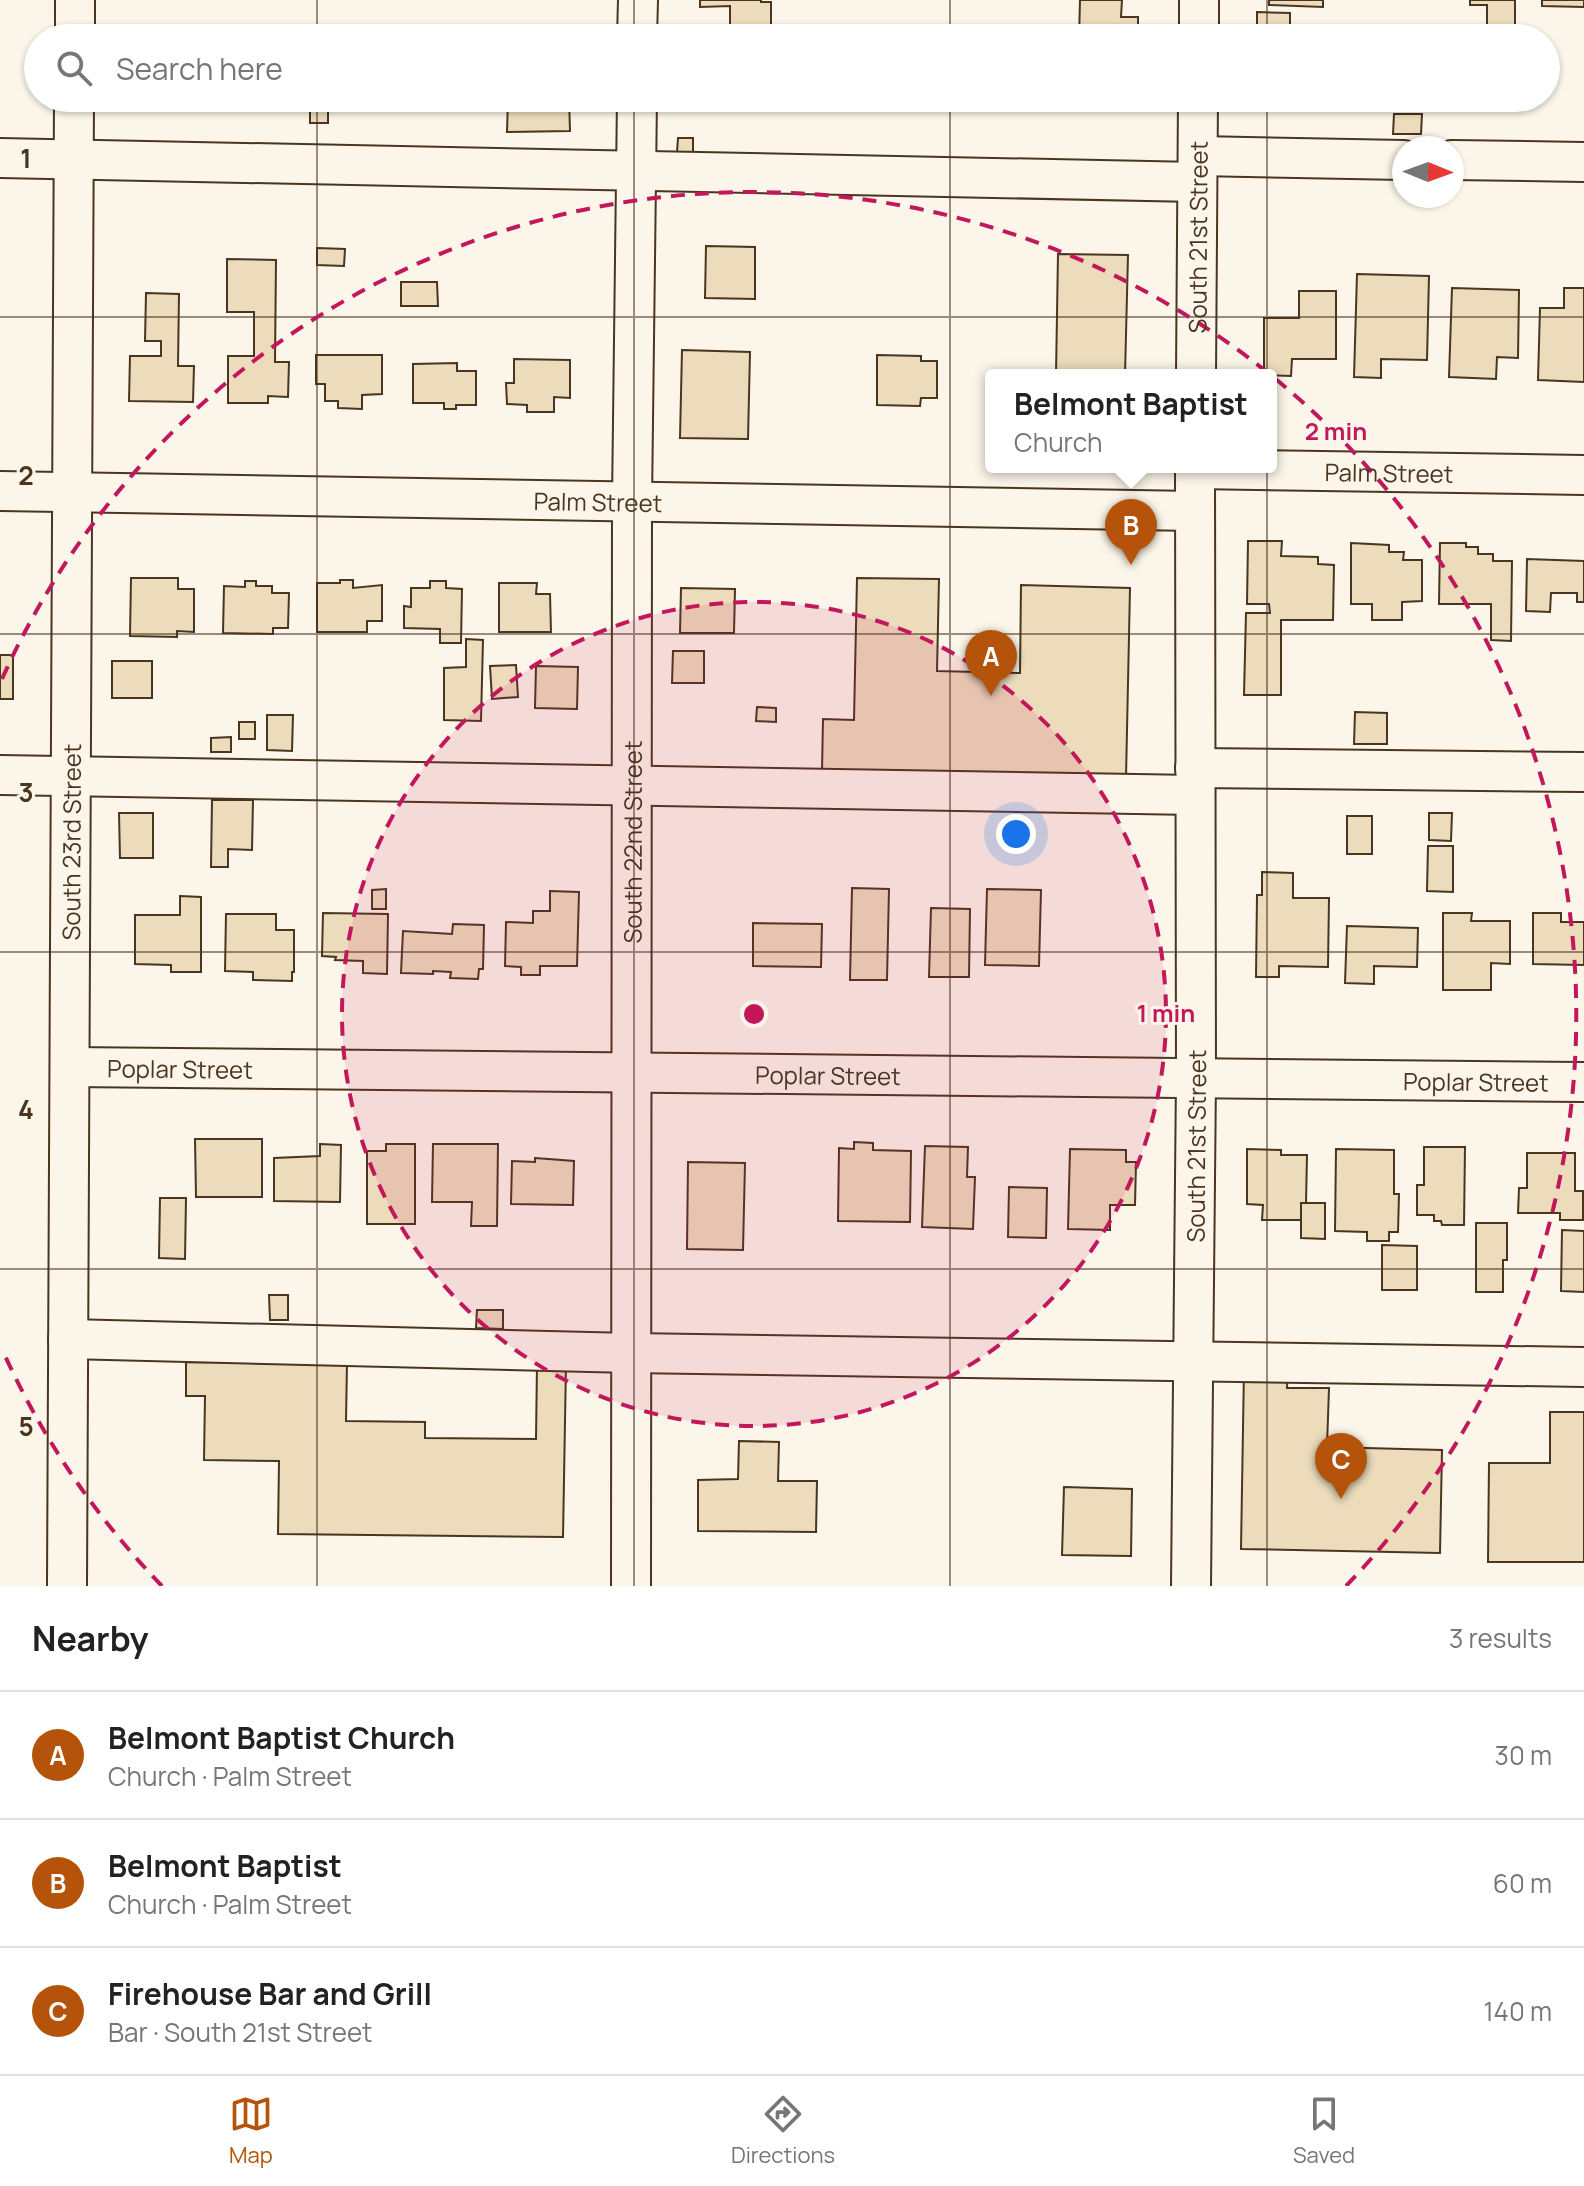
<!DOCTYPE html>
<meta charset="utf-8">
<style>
:root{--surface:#fff;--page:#f2f2f2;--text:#222;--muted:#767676;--line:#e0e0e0;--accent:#b45309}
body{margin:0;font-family:Manrope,sans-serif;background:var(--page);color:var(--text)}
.compass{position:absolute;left:1392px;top:136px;width:72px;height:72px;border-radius:50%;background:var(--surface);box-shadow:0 2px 6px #0004;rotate:91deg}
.you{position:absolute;left:1016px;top:834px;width:28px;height:28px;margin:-20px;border:6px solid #fff;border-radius:50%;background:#1a73e8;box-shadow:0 0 0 12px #1a73e833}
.badge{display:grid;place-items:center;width:52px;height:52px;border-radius:50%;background:var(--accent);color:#fff;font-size:26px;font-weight:700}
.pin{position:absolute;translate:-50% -66px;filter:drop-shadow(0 2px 4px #0008)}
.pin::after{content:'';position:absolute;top:42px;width:28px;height:24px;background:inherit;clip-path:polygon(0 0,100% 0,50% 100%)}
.popup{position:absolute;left:985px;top:369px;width:292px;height:104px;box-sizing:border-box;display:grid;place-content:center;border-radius:8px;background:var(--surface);filter:drop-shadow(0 2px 6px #0005);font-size:26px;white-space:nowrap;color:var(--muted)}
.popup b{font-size:30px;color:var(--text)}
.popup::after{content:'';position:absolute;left:50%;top:100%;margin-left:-16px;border:16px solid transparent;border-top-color:var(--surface)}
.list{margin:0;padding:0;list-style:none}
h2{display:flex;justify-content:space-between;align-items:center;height:104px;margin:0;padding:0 32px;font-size:34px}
h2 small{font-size:26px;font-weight:400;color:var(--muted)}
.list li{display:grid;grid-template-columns:52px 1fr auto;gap:24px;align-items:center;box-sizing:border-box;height:128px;padding:0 32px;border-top:2px solid var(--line)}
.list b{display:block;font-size:30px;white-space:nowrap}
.list p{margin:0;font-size:26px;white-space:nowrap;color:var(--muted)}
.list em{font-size:26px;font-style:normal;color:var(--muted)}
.icon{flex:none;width:44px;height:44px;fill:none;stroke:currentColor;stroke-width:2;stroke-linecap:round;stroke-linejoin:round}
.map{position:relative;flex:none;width:1584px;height:1586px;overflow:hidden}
.search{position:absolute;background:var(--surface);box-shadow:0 2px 6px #0004;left:24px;right:24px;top:24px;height:88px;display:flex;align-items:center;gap:20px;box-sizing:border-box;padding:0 28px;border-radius:44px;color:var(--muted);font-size:30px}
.sheet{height:488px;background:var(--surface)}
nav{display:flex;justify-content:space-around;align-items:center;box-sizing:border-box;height:112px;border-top:2px solid var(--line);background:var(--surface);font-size:22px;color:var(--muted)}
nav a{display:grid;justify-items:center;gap:4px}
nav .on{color:var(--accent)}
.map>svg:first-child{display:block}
.building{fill:#ecdcbc;stroke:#4a3520;stroke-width:2}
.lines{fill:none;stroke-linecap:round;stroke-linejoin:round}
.minor-casing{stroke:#4a3520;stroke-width:42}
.minor{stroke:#fbf6e9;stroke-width:38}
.grid{fill:none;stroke:#4a3520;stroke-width:2;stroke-opacity:0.55}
.ring{fill:none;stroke:#c2185b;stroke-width:4;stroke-dasharray:14 10}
.labels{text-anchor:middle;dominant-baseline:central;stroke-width:6;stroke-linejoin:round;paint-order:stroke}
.street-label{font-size:24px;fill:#4a3520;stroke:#fbf6e9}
.grid-label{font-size:26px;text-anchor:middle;font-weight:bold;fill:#4a3520;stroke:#fbf6e9;stroke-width:6;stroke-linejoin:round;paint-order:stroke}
.centre{fill:#c2185b;stroke:#fbf6e9;stroke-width:4}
.ring-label{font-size:24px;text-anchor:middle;font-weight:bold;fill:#c2185b;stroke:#fbf6e9;stroke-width:6;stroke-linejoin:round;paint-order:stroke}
</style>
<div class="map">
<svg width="1584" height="1586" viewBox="0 0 1584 1586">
<rect width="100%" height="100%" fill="#fbf6e9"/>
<path class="building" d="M700,0H761V2H771V38H730V6L700,7Z
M1080,0H1122L1121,17H1138V38H1079Z
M1269,0H1323V7L1269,5Z
M1470,0H1515V28L1487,27V5H1470Z
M1542,0H1584V7L1542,6Z
M1257,12L1290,13V38H1257Z
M310,98H328V123H310Z
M508,98H569L570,131L507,132Z
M1394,114H1422L1421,134H1393Z
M678,138H693V152H677Z
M706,246L755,247V299L705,298Z
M317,248L345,249L344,266L317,265Z
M1058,254L1128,255L1125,375H1056Z
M227,259L276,260L275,362H289L288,397L268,396V403H228V356H254V312H227Z
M1357,274L1429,276L1427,360L1381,359V378L1354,377Z
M401,282H437L438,306H401Z
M1452,288L1519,290L1518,358L1497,357L1496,379L1449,377Z
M1564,288H1584V382L1538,380L1540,308H1564Z
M1299,291H1336V359H1292L1291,376L1264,375V318H1299Z
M146,293L179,294L178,366H194L193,402L129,401L130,356H161V341H145Z
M682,350L750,352L748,439L680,438Z
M316,355H382V394L362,395V409L338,408V401H325V384H316Z
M877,355L921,356V361H937V398H921L920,406L877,405Z
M514,359L570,360V398L554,397V412H527V405L507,404L506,383H514Z
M457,363V371H476V405H456V409H444V403H413V364Z
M1248,541H1282L1281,556L1318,557V564L1334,565L1333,620H1281V695H1244L1246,613H1270L1269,604H1247Z
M1351,543L1389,545V552H1404L1403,560H1422V601L1402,602V620H1372V604H1351Z
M1440,543H1466V547H1478V554H1493V561H1512L1511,641L1491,640V604H1439Z
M1527,559L1584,561V602H1577V593H1551L1550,612L1526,611Z
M131,578H178V589H194V632L177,631V637L130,636Z
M857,578L939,579L937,671L1020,673L1021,585L1130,588L1126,778L822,771L823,719L854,720Z
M340,580H353V588L382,585V621H367V632H317V583H340Z
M245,581H256V586H272V593H289L288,628H273V634L223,633L224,586L245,587Z
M430,581H446V588L462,589L461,643H440V629L404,628V606L411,607V588H430Z
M499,583H537L536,594H550L551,632H499Z
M681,588L735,589L734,633H680Z
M466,639L483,640L481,721L444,720V668L466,667Z
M673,651H704V683H672Z
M0,655H13V699H0Z
M112,661H152V698H112Z
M516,665L518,697L492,699L490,666Z
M536,666L578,667L577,709L535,708Z
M757,707L776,708V722L756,721Z
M1355,712L1387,713V744H1354Z
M267,715H293L292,751L267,750Z
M239,722H255V739H239Z
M231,737V752H211V738Z
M212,800H253L252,850L228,849V867H211Z
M119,813H153V858H120Z
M1429,813H1452L1451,841L1429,840Z
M1347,816H1372V854H1347Z
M1428,846H1453V892L1427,891Z
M1262,872L1293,873V898H1329L1328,967L1279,966V977H1256L1257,895H1262Z
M852,888L889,889L887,980H850Z
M386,889V909H372V890Z
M987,889L1041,890L1039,966L985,965Z
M550,891L579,892L577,966H540V975H521V967L505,966L506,922L533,923V911H550Z
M180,896L201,897V972H171V965L135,964V915H180Z
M931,908L970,909L969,977H929Z
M323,913L388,914L387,974L363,973V961L335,960L336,957L322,956Z
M1443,913H1472L1471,921H1510V964L1491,963V990H1443Z
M1533,913H1561V922H1584V965L1533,964Z
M226,914H276V930H294V972H292V981L253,980V972L225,971Z
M753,923L822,924L821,967L753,966Z
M453,924L484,925L483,969H479L478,979L450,978L451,972L433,971V974L401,973L403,931L452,934Z
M1347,926L1418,928L1417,967L1374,966V984L1345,983Z
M195,1139H262V1197H196Z
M854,1142L873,1143V1150L911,1151L910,1222L838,1221L839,1148L854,1149Z
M320,1144L341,1145L340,1202L274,1201V1158L320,1156Z
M386,1144H415V1224H367V1151H386Z
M433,1144H498L497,1226H471L472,1202H432Z
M925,1146L968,1147L967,1177H975L973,1229L922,1227Z
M1424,1147H1465L1464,1225H1442L1441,1221H1434V1215H1417V1185H1424Z
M1070,1149L1126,1150V1162H1136L1135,1205H1110V1230L1068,1229Z
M1247,1149L1281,1150V1155H1307L1306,1203H1301V1220H1262L1263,1205L1247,1204Z
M1336,1149L1394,1150V1194H1399L1398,1232H1389V1241H1367V1232L1335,1231Z
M1527,1153H1575V1191H1583V1220H1560V1213H1518L1519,1188H1527Z
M535,1158L574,1161L573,1205L511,1204L512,1161L535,1162Z
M688,1162L745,1163L743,1250L687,1249Z
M1009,1187L1047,1188L1046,1238L1008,1237Z
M160,1198H186L185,1259L159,1258Z
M1301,1203H1325V1239L1301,1238Z
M1476,1223H1507V1260H1503V1292H1476Z
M1562,1230L1584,1231V1292L1561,1291Z
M1382,1245L1417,1246V1290H1382Z
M269,1295H288V1320H270Z
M477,1310H503V1329L476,1328Z
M186,1362L347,1363L346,1421L425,1422V1438L536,1439L537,1364H566L563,1537L278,1534L279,1461L204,1460L205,1396H186Z
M1244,1368H1288L1287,1388H1329L1327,1447L1442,1450L1440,1553L1241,1549Z
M1550,1412H1584V1562H1488L1489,1463H1550Z
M739,1441L779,1442L778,1481H817L816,1532L698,1531V1480L738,1479Z
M1064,1487L1132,1489L1131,1556L1062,1555Z"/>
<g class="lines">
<defs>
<g id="minor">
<path d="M75,38V0"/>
<path d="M637,38L638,0"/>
<path d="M1199,38V0"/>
<path d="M1198,156L1404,160"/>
<path d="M0,158L1197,182"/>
<path d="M1452,160L1584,162"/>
<path id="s1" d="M1196,375L1198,98"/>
<path id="s2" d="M1195,469L1584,475"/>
<path id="s3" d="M0,491L1194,511"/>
<path d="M1195,768L1584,772"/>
<path d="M0,775L1195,795"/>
<path id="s4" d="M70,1067L1584,1082"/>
<path d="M68,1339L631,1353L1584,1367"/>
<path id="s5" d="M67,1586L74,98"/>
<path id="s6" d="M631,1586L632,502L637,98"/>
<path id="s7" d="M1191,1586L1196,1078L1195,467"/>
</g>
</defs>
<use href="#minor" class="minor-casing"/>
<use href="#minor" class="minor"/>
</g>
<path class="grid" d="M317,0V38M634,0V38M950,0V38M1267,0V38M317,98V1586M634,98V1586M950,98V1586M1267,98V1586M0,317H1584M0,634H1584M0,952H1584M0,1269H1584"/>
<circle cx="754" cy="1014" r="412" fill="#c2185b" fill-opacity=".12"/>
<g class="ring">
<circle cx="754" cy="1014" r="412"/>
<path d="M162 1586A823 823 0 0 1 2 1349M2 679A823 823 0 1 1 1346 1586"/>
</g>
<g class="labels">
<g class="street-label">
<text stroke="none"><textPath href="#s1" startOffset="138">South 21st Street</textPath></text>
<text stroke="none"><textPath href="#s2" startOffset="194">Palm Street</textPath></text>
<text stroke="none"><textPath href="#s3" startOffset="598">Palm Street</textPath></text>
<text stroke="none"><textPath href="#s5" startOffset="744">South 23rd Street</textPath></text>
<text stroke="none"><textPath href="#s6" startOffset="744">South 22nd Street</textPath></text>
<text stroke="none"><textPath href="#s4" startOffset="110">Poplar Street</textPath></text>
<text stroke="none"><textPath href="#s4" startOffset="758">Poplar Street</textPath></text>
<text stroke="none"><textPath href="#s4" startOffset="1406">Poplar Street</textPath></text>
<text stroke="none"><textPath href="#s7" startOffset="440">South 21st Street</textPath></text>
</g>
</g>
<g class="grid-label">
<text x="26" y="168">1</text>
<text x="26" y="485">2</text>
<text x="26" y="802">3</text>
<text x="26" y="1119">4</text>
<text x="26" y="1436">5</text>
</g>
<circle cx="754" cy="1014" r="12" class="centre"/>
<g class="ring-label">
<text x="1336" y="440">2 min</text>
<text x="1166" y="1022">1 min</text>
</g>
</svg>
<svg class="compass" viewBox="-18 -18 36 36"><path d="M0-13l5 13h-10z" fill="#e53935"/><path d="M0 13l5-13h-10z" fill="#767676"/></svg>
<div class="you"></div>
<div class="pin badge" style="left:991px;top:696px">A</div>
<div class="pin badge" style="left:1131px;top:565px">B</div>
<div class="popup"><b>Belmont Baptist</b>Church</div>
<div class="pin badge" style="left:1341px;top:1499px">C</div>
<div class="search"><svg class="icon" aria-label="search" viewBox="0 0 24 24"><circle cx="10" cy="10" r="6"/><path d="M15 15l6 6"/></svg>Search here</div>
</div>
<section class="sheet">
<h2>Nearby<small>3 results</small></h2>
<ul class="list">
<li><span class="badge">A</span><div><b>Belmont Baptist Church</b><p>Church · Palm Street</p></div><em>30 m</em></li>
<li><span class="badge">B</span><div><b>Belmont Baptist</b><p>Church · Palm Street</p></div><em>60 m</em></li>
<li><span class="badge">C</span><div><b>Firehouse Bar and Grill</b><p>Bar · South 21st Street</p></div><em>140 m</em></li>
</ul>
</section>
<nav>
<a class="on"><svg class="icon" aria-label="map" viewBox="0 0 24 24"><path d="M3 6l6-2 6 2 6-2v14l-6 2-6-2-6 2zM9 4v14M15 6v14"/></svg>Map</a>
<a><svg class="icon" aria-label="directions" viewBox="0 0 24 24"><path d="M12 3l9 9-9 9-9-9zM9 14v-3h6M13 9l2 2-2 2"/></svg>Directions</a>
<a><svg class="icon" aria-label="saved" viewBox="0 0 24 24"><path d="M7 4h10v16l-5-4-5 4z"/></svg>Saved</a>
</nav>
